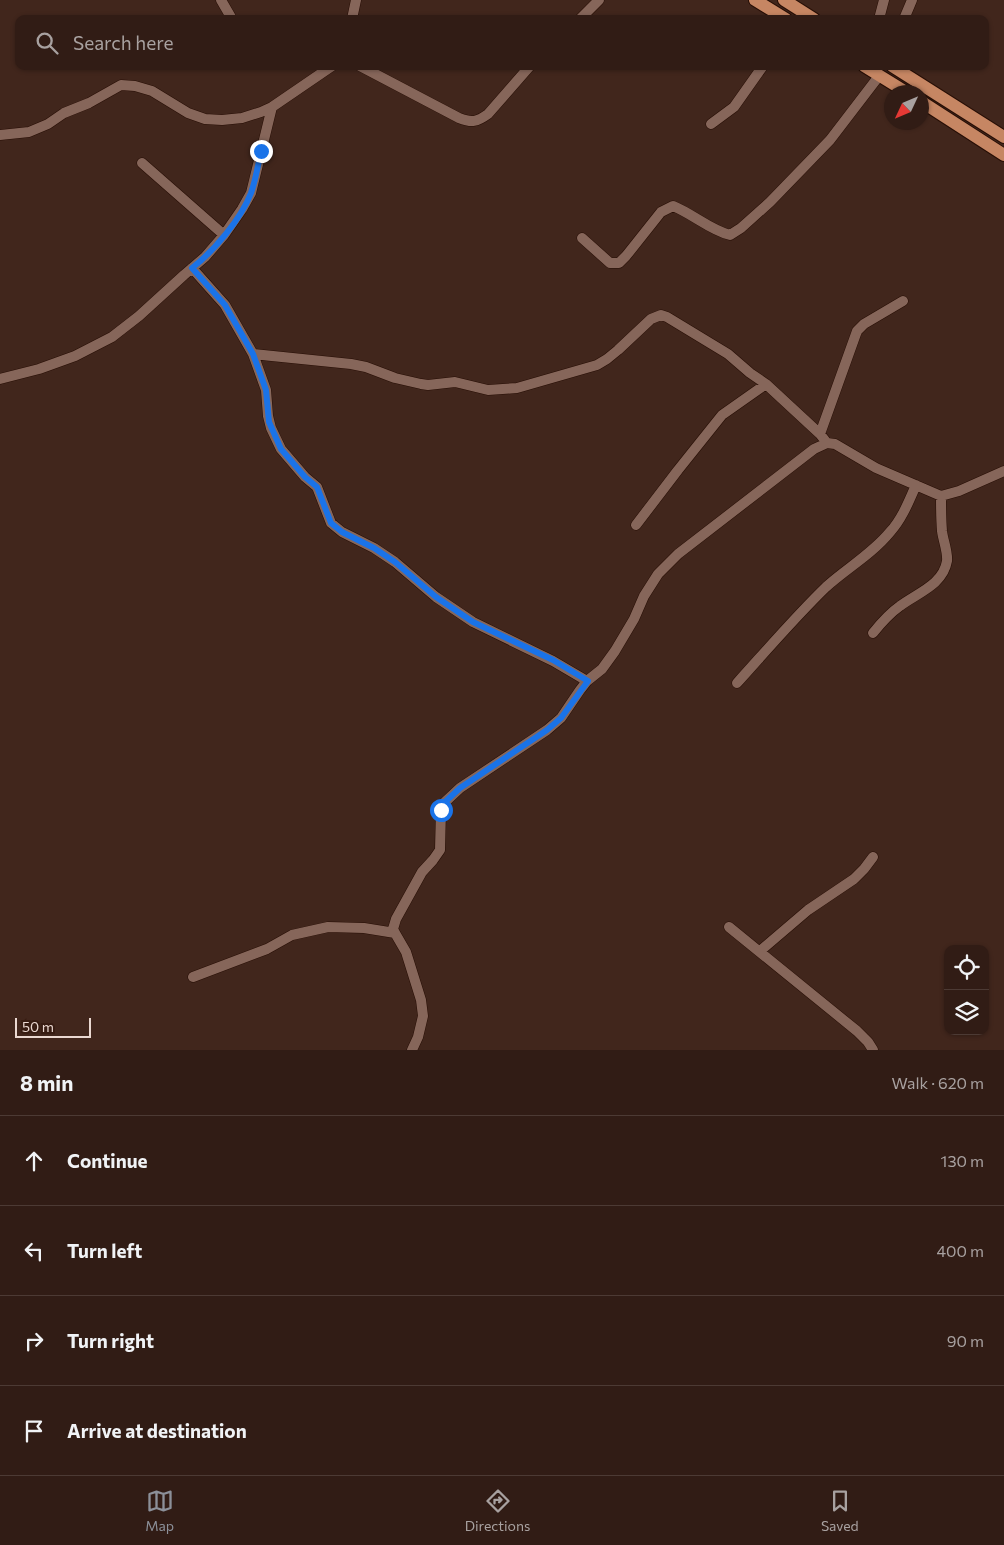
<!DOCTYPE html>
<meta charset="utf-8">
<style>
:root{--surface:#311c15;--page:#39251e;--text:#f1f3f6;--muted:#a8a1a0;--line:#4c3a34;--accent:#8c9099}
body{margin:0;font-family:Commissioner,sans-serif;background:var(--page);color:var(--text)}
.controls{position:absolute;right:15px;bottom:15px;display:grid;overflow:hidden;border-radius:10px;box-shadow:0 1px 4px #0004}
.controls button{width:45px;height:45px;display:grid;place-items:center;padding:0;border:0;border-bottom:1px solid var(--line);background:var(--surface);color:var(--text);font:25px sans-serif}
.compass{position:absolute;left:884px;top:85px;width:45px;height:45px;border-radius:50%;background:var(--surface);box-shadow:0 1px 4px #0004;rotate:226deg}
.scale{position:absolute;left:15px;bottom:12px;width:76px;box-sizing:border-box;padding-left:5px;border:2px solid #ead8d1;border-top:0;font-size:14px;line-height:18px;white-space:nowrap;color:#ead8d1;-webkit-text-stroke:4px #371c12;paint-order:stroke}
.stop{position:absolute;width:15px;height:15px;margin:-11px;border:4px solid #1a73e8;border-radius:50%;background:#fff}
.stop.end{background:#1a73e8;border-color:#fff;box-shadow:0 1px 5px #0008}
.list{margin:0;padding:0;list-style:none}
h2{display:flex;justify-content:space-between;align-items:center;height:65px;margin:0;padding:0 20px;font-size:21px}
h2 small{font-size:16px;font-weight:400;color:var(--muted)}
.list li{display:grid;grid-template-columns:32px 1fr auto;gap:15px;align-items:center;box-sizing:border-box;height:90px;padding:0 20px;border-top:1px solid var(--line)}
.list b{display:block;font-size:19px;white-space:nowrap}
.list em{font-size:16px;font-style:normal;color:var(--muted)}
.icon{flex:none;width:28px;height:28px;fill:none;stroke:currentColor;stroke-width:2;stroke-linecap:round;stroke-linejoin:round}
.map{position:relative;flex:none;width:1004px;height:1050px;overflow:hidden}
.search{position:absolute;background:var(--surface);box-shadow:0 1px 4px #0004;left:15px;right:15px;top:15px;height:55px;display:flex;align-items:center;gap:12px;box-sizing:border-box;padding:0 18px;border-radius:10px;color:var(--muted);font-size:19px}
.sheet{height:425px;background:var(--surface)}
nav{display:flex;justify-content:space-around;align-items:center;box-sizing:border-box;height:70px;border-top:1px solid var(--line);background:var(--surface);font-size:14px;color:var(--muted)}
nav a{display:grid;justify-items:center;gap:2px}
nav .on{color:var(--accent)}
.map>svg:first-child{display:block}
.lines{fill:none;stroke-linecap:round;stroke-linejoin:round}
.minor-casing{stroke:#270e05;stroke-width:11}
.primary-casing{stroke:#270e05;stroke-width:14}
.minor{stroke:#86665a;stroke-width:10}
.primary{stroke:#c68663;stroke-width:12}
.route{stroke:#1a73e8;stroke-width:6}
</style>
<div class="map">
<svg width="1004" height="1050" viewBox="0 0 1004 1050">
<rect width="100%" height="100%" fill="#41261c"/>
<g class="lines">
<defs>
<path id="minor" d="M221,0L232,19
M352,19L356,0
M580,19L599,0
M879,19L884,0
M904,19L912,0
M360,66L459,118C472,123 477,122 488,114L530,66
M711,124L734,107L763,66
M0,135L29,132L48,124L64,113L89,103L121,85L135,86L152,91L188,113L205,119L222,120L242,118L261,112L272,107L332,66
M142,163L224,235
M582,238L610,263H619L626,256L661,212L673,206C693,214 710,230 730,235L741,228L770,202L830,140L879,76
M192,268L225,305L253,354L266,390L268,416L271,428L281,449L305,477L317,487L331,523L342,532L374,548L395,562L436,597L473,622L553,661L587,681
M253,354L351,364L366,367L395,378L421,384L428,385L455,382L488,390L517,388L597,365L607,359L618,350L651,319L661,315L667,317L728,354L750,373L766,384L820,434L827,443
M0,379L39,369L75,356L112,337L139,316L184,275L205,257L224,235L242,209L251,193L272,107
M820,434L857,331L864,324L903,301
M636,525L678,470L722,415L766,384
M873,633C881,623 890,613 900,606C917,593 943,585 947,561C948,552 943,540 942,531C941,519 941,507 941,496
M737,683C766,651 795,617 826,587C847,568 872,554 890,532C902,519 909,501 916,485
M729,927L857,1031L868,1042L873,1050
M760,951L808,910L854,879L864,869L873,857
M193,977L267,949L292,935L328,927L364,928L395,933
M412,1050L418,1037L423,1016L421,1000L406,952L395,933L393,929L396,919L422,872L433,860L440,850L441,809L445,802L460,788L547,730L561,718L580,690L587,681L602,669L615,651L634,619L644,596L658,574L678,554L814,449L827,443L835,444L876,468L941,496L959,491L1004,471"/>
<path id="primary" d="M755,0L786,19
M784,0L814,19
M864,66L906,92
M892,66L1004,137
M922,102L1004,155"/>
</defs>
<use href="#minor" class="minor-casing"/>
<use href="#primary" class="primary-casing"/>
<use href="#minor" class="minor"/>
<use href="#primary" class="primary"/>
</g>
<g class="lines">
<path class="route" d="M261,151C258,165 256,179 251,193C241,219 214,251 192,268L225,305L253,354L266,390L269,422L281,449L305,477L317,487L331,523L342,532L374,548L395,562L436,597L473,622L553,660L588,681L561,718L547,730L460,788L445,802L441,810"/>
</g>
</svg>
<div class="controls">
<button><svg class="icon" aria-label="locate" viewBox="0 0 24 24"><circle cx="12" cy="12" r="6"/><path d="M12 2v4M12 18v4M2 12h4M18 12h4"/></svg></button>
<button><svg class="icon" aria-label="layers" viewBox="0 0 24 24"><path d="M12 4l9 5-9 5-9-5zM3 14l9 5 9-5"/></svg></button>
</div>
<svg class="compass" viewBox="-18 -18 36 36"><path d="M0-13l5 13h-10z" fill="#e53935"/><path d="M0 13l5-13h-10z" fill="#a8a1a0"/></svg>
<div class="scale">50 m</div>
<div class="stop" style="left:441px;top:810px"></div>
<div class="stop end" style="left:261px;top:151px"></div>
<div class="search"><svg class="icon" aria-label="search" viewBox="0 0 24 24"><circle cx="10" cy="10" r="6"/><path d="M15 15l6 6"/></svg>Search here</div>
</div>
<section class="sheet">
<h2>8 min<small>Walk · 620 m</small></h2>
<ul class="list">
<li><svg class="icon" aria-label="ahead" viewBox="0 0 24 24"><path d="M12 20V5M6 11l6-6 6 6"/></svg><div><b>Continue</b></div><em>130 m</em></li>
<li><svg class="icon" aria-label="left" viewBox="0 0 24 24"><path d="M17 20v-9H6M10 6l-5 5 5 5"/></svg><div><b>Turn left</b></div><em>400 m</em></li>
<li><svg class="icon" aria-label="right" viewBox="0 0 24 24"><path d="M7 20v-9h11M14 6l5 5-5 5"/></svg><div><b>Turn right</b></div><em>90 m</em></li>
<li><svg class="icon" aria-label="arrive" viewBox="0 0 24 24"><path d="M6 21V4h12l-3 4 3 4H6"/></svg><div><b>Arrive at destination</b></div></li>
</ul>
</section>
<nav>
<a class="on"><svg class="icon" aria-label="map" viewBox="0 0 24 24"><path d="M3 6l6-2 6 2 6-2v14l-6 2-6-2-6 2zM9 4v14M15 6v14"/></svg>Map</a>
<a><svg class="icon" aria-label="directions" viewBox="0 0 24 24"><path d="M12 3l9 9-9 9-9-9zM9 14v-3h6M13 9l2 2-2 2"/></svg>Directions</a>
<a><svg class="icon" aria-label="saved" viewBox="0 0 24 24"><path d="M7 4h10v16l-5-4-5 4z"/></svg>Saved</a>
</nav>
